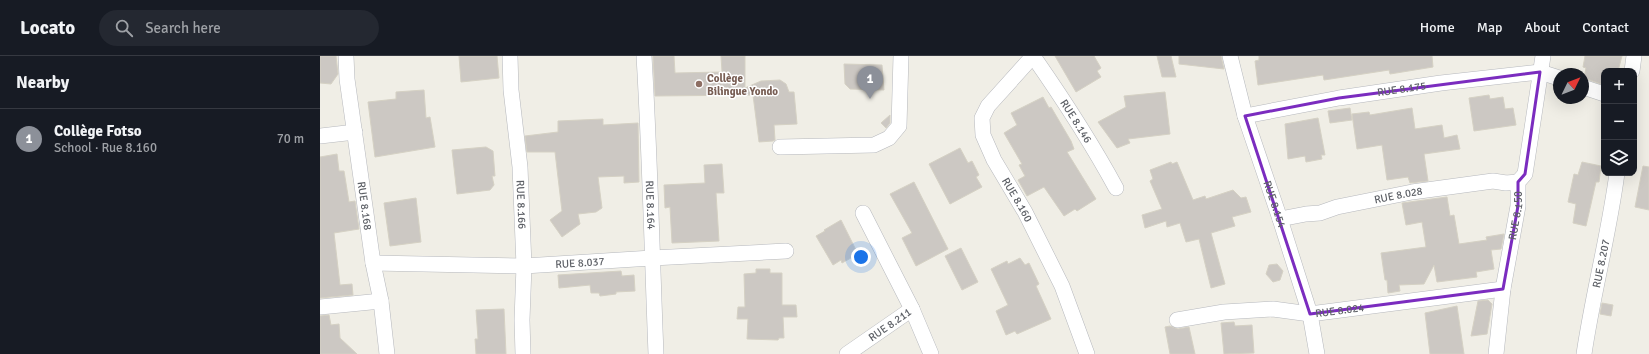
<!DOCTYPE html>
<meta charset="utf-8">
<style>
:root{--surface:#171b24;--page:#242831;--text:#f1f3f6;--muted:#9ea1a6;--line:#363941;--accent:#8c9099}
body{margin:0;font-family:Signika,sans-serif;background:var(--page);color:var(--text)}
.controls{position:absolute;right:12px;top:12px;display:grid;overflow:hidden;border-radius:8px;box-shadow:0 4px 16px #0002}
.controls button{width:36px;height:36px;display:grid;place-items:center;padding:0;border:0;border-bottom:1px solid var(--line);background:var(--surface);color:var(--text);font:20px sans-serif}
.compass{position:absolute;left:1233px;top:12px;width:36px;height:36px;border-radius:50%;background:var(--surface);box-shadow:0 4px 16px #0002;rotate:47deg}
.you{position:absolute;left:541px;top:201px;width:14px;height:14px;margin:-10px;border:3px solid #fff;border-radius:50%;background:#1a73e8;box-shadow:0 0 0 6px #1a73e833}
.badge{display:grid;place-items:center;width:26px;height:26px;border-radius:50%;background:var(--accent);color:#fff;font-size:13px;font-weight:700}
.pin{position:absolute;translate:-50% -33px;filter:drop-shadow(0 1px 2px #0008)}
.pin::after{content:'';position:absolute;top:21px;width:14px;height:12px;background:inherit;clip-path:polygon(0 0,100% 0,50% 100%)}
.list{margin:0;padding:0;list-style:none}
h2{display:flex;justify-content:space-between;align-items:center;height:52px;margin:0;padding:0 16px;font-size:17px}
h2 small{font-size:13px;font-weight:400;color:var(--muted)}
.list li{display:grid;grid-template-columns:26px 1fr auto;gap:12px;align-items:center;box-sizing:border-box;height:60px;padding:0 16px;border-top:1px solid var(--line)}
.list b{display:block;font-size:15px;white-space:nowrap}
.list p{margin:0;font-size:13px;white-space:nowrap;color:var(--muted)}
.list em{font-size:13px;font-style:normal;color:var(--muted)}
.icon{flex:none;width:22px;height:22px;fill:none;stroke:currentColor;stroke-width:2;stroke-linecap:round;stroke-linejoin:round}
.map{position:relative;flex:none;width:1329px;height:298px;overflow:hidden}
header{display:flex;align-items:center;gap:24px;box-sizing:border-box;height:56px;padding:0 20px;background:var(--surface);border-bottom:1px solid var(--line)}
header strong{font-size:19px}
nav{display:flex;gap:22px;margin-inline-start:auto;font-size:14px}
.search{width:280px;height:36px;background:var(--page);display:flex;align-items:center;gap:10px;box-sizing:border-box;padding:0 14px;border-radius:22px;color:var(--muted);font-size:15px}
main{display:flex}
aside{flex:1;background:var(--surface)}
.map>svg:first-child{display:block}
.building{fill:#ccc8c3;stroke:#d5d1c4}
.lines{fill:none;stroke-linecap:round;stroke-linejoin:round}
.street-casing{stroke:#b6b8bd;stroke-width:16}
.street{stroke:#fff;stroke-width:15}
.marked{fill:none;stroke:#7b2cbf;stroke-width:3;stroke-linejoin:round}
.education-dot{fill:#8d6e63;stroke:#fff;stroke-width:1.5}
.labels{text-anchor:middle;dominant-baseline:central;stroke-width:3;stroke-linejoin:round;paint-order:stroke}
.education-label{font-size:11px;font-weight:bold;fill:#785e54;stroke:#fff;text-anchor:start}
.street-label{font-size:11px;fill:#5e6167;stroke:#fff}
</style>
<header>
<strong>Locato</strong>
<div class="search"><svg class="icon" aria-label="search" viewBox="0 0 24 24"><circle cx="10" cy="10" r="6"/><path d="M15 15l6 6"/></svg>Search here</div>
<nav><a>Home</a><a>Map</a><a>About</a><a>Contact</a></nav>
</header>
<main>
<aside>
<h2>Nearby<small></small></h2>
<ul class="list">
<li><span class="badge">1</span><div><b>Collège Fotso</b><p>School · Rue 8.160</p></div><em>70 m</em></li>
</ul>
</aside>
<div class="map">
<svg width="1329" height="298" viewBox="0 0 1329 298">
<rect width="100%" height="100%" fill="#f0eee6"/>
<path class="building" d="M0,0H16L18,18L11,28L0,27Z
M139,0H177L179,22L141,26Z
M333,0H354L355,17L402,16L401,0H425V32L441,25L460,24L466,28L469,36H474L477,68L454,69L455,84L453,85L439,86L433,39L335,40Z
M735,0H774L781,12L777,15L781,21L756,36Z
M837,0H851L856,21H842Z
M859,0H901L904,13L859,8Z
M939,0H1112L1113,11L1070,18L1069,14L1004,24L1003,19L938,29L935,5L939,4Z
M1265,0H1302L1298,15H1284V29L1264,22L1266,12L1263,11Z
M524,8L562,9L564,34L530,33L525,28Z
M104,34L106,62L110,61L115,91L55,101L48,46L76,43V36Z
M845,36L850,78L808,83L810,87L797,92L778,66L806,51L804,40Z
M1169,39L1170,43L1183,41L1185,53L1193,52L1196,69L1154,75L1149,42Z
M723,41L729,52L731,51L751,85L754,93L747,96L776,143L757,155L755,153L744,160L724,131L707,140L698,124L705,120L699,109L702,108L684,77L697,69L691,57Z
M1030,52L1032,64L1010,67L1008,55Z
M1092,52L1095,73L1122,69L1124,82L1137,79L1140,93L1104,98L1108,125L1090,127L1088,121L1067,124L1062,89L1037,93L1032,58L1049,56L1050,59Z
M570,59V67L566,72L561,67Z
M998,62L1005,99H1001L1002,103L986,106L985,100L968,103L965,68Z
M283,63V69L318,67L319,126L304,127V120L278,121L282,152L276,156L258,158L260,168L242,181L230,164L242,155L235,96H207L205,80L238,76V65Z
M166,91L173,95L175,120H172L174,129L170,134L137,138L132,94Z
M640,92L648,107L652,105L659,119L656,121L662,131L630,148L609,108Z
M17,98L19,115H24L29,146L35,145L39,173L14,177L20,229L32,228L33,239L0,242V101Z
M851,106L852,108L857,106L873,144L885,140L886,143L913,134L921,142L926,141L931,156L912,161L915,170L891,177L905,228L891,232L879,183L866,186L860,167L847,171L846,165L825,172L822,159L842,153L830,125L833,123L830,114Z
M1262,106L1281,110L1279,126H1276L1266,170L1253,167L1256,148L1248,146L1254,118L1258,119Z
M402,108L404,137H396L399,185L352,187L350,151L345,152L344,129L385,127L384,109Z
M1323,110L1329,111V154L1315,151Z
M594,126L628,193L596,210L582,182L592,177L570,138Z
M1127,141L1130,160L1134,159L1139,188L1167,184L1166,181L1184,178L1181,193L1171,194L1174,213L1156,216L1157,221L1117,226L1114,209L1104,228L1079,229L1080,235L1068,237L1067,224H1065L1061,197L1106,191L1102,166L1086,169L1082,147Z
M96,142L101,186L70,190L64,147Z
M521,164L538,198L522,207L521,204L513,209L496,180L505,175L504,174Z
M641,192L658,226L642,234L625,200Z
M700,202L705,209L709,207L719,228L716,230L731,263L697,278L695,275L686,279L676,255L688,249L671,213L687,205L688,208Z
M957,208L963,215L960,224L953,226L946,218L949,209Z
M436,213H450V217H462V249H476L477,261H463L464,282H459L458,284L427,283L428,263H417L418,251H425L424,218L436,217Z
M301,215L302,220L314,219L315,235L296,236V238L280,240L279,237H271L270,229L239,232L238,219Z
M1168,244L1172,248L1167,278L1151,280L1158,245Z
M1282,247L1293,249L1291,260L1280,258Z
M1137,250L1144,298H1110L1105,257Z
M184,253L186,298H156L155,283H158L156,254Z
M9,259L11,269L19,268L20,282L37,298H0V260Z
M914,266L915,270L932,269L934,297L904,298L901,267Z
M850,270L858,273L869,271L875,298H850L845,271Z"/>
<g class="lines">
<defs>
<g id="street">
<path id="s1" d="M26,0L27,23L53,207L61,245L67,298"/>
<path id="s2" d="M190,0L191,34L200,111L204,210L202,264L203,298"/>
<path id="s3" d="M324,0C330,99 332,199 336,298"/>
<path id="s4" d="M713,0L668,50L662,62L663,79L674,104L705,156L742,230L767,298"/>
<path id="s5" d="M713,0C743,43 771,86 796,132"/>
<path id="s6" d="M910,0L925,60L960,163L990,258L997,298"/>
<path d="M1312,15L1314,0"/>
<path d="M1263,31L1284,38"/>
<path id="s7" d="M925,60L1019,42L1121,27L1220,16L1239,22"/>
<path d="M0,80L35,76"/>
<path d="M460,91L554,89L569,82L579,70L581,0"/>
<path d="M543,157L592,253"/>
<path id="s8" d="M960,163L986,158L1000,157L1017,151L1092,136L1173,125L1186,127L1198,126"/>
<path id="s9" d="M53,207L204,210L332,202L466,195"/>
<path d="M0,251L61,245"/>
<path id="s10" d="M857,264L904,256L953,253L990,258L1183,233"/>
<path id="s11" d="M527,298L592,253L611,298"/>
<path id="s12" d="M1176,298L1183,233L1198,150V126L1205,118L1223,0"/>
<path id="s13" d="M1264,298C1273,237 1289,178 1297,117"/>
</g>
</defs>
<use href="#street" class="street-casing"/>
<use href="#street" class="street"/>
</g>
<path class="marked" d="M1220,16L1205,118L1198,126V150L1183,233L990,258L925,60L1019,42Z"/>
<circle class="education-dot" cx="379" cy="28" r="4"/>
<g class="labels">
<g class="education-label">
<text x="387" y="22">Collège<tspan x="387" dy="13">Bilingue Yondo</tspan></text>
</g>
<g class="street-label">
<text stroke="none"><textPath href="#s7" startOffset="159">RUE 8.175</textPath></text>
<text stroke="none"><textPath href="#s5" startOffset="78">RUE 8.146</textPath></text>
<text stroke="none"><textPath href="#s8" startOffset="121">RUE 8.028</textPath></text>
<text stroke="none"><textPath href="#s4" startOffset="171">RUE 8.160</textPath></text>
<text stroke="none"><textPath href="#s1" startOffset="151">RUE 8.168</textPath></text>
<text stroke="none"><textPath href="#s2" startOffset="149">RUE 8.166</textPath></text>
<text stroke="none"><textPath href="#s3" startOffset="149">RUE 8.164</textPath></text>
<text stroke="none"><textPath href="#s6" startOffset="155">RUE 8.154</textPath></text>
<text stroke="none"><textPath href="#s12" startOffset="140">RUE 8.150</textPath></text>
<text stroke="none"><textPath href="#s9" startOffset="207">RUE 8.037</textPath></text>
<text stroke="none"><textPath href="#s13" startOffset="92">RUE 8.207</textPath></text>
<text stroke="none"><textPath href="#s10" startOffset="164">RUE 8.024</textPath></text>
<text stroke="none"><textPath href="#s11" startOffset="52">RUE 8.211</textPath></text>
</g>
</g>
</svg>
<div class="controls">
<button>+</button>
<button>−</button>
<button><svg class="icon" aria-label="layers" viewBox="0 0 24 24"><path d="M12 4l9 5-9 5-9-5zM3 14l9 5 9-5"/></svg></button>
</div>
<svg class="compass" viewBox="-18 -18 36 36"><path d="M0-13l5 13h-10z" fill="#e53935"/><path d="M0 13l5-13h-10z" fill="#9ea1a6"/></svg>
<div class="you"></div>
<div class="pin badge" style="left:550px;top:43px">1</div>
</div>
</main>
